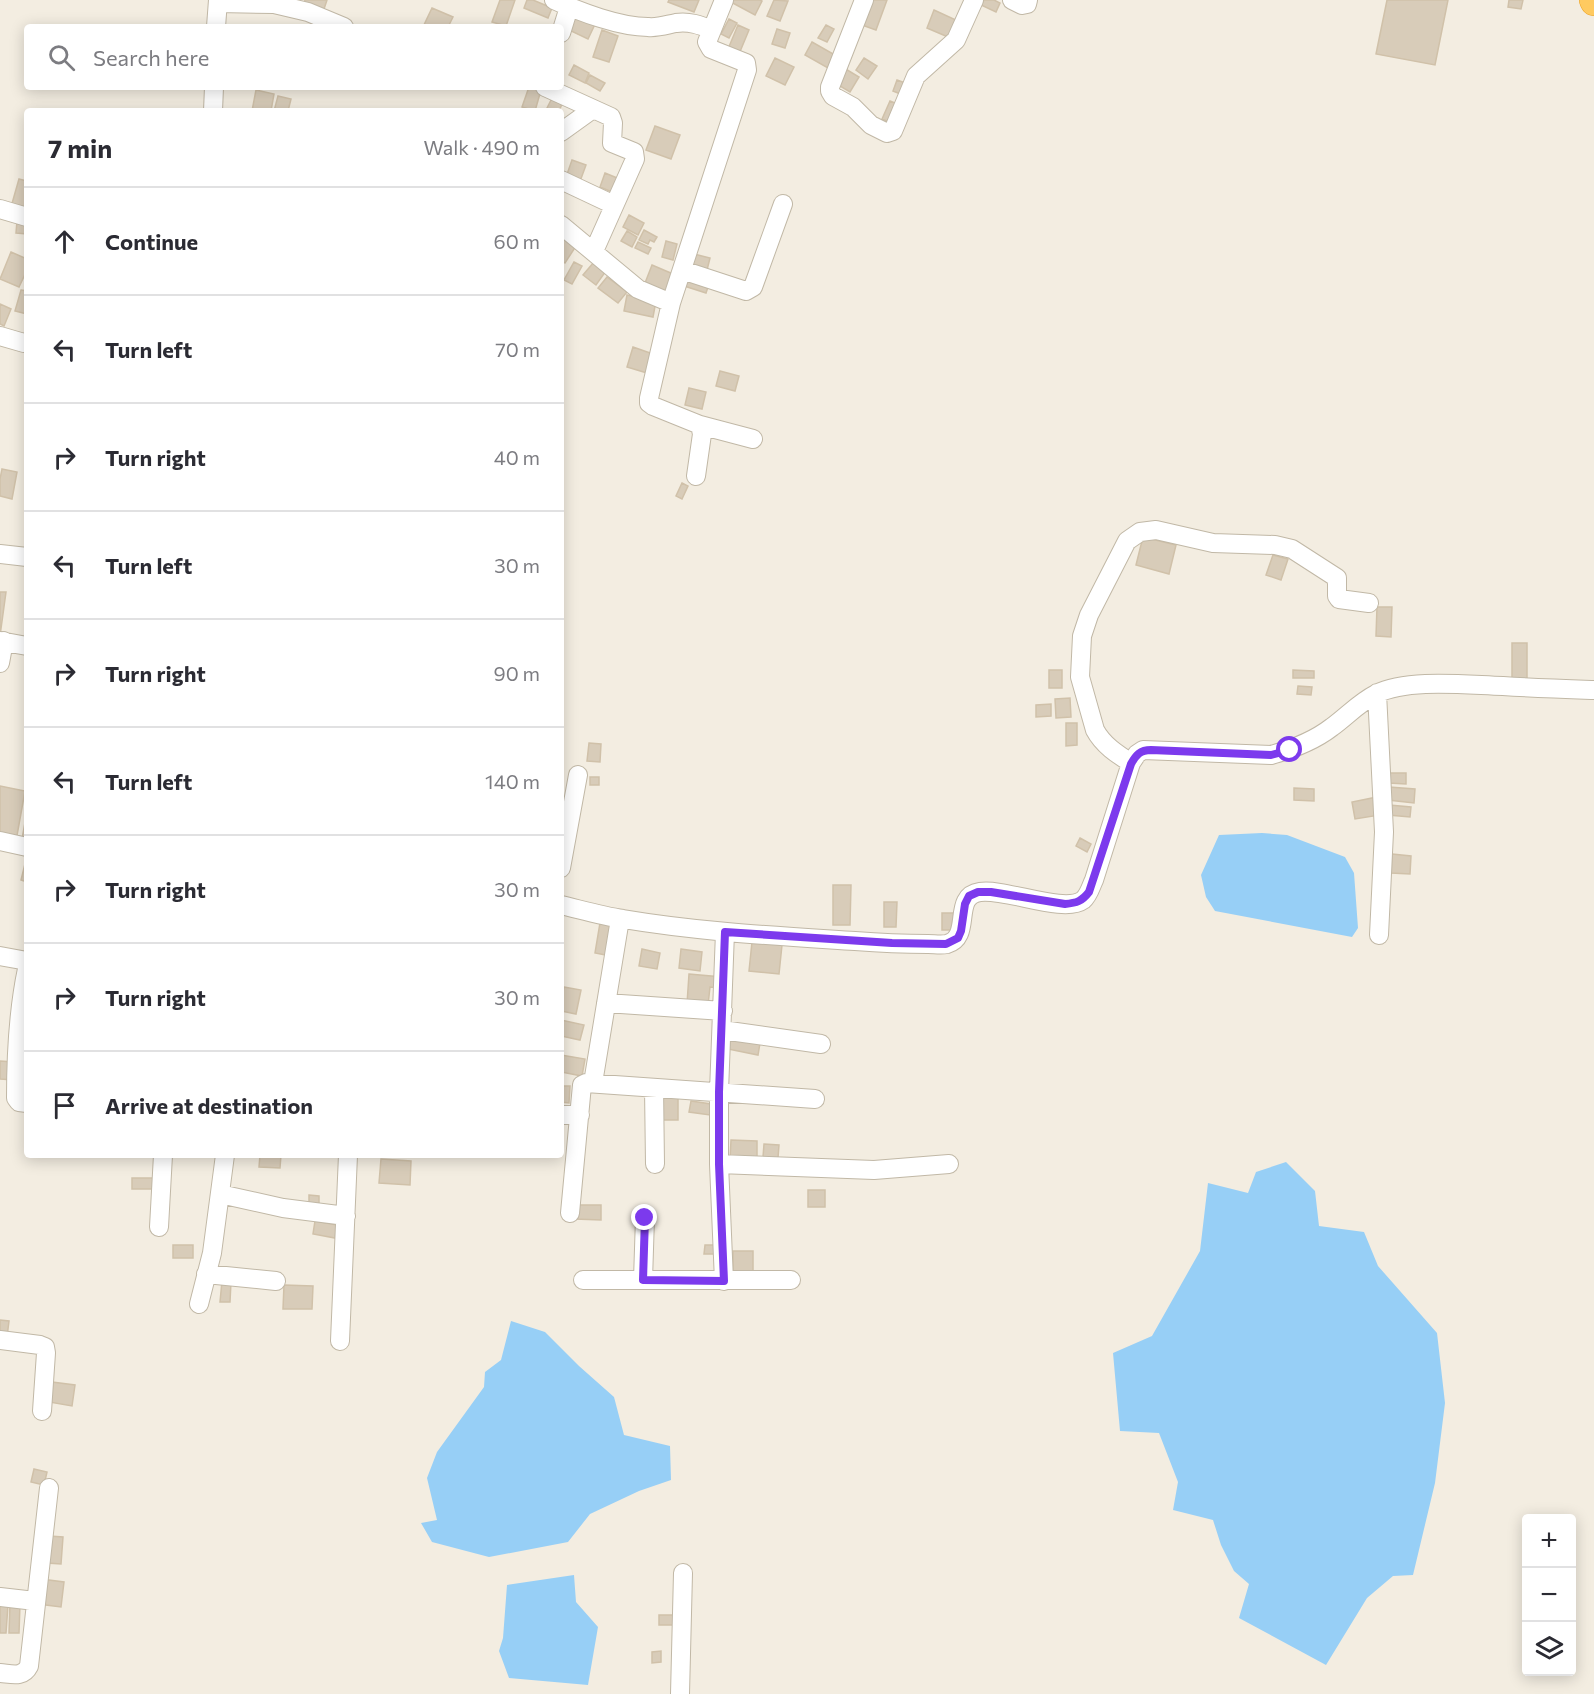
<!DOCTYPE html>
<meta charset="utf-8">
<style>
:root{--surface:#fff;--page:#f7f7f7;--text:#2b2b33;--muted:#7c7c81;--line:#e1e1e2}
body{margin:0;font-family:Commissioner,sans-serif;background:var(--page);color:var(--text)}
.controls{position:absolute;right:18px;bottom:18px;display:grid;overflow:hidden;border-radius:6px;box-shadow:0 3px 15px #0003}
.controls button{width:54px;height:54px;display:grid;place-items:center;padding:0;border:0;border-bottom:2px solid var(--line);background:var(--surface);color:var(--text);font:30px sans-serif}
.stop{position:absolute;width:18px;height:18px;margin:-14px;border:4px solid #7c3aed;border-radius:50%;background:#fff}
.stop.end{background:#7c3aed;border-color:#fff;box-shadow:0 2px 6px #0008}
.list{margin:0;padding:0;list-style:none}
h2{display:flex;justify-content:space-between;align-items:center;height:78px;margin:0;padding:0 24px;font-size:26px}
h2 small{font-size:20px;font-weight:400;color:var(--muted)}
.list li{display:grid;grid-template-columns:39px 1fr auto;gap:18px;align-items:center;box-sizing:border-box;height:108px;padding:0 24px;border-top:2px solid var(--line)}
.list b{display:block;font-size:22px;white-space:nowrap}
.list em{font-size:20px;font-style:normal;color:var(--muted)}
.icon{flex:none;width:33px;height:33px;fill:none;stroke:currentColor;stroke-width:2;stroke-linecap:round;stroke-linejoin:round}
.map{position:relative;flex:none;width:1594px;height:1694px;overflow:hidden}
.search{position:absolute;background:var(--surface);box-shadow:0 3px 15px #0003;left:24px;top:24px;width:540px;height:66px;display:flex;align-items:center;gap:15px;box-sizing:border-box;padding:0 21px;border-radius:6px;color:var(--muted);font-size:22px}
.panel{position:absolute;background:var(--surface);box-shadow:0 3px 15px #0003;left:24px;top:108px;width:540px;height:1050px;border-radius:6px}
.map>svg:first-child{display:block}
.water{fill:#97cff6}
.building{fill:#d8ccb9;stroke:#d0c1a9;stroke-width:1.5}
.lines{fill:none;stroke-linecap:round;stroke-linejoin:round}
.minor-casing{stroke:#c1b8a6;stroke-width:20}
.highway-casing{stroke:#eba223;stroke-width:28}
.minor{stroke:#fff;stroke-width:18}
.highway{stroke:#ffca60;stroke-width:27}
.route{stroke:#7c3aed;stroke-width:8}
</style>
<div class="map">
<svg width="1594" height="1694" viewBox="0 0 1594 1694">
<rect width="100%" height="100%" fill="#f3ede1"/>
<path class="water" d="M1262,833L1287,835L1345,857L1354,873L1358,928L1352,937L1215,911L1206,897L1201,875L1219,835Z
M1286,1162L1315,1191L1319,1226L1364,1232L1378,1266L1437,1333L1445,1403L1435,1483L1413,1575L1393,1576L1367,1598L1326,1665L1239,1618L1249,1584L1234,1571L1221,1545L1213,1520L1173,1510L1178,1482L1159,1433L1120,1431L1113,1353L1152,1336L1200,1251L1208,1183L1248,1193L1256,1172Z
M511,1321L545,1332L579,1366L614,1397L624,1435L670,1446L671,1480L639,1491L590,1514L568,1542L489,1557L432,1542L421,1523L437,1520L427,1478L437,1452L484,1387L485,1372L501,1360Z
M574,1575L576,1602L598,1627L588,1685L509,1678L499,1651L503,1638L507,1585Z"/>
<path class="building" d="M305,0H327L323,12L303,6Z
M500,0H515L506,26L492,22Z
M527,0H533L552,8L548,18L524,8Z
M669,0H699L694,12L668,2Z
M729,0H760L762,1L755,15L729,1Z
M774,0L788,1L780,21L767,16Z
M871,0H887L876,30L862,25Z
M984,0H994L1000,3L996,12L981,5Z
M1387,0H1448L1435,65L1376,54Z
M1509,0H1523L1521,9L1508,7Z
M432,8L453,17L448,27H423Z
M934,10L956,20L948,37L927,28Z
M576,13L596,22L588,39L569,30Z
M729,19L737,23L729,38L721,34Z
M738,25L749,30L739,54L728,49Z
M826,25L834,29L827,42L818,38Z
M777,29L790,33L785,48L772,44Z
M602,30L618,36L609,62L593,57Z
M812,42L835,55L828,68L805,55Z
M775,58L794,67L785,85L766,76Z
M864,58L877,66L868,79L856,70Z
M574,65L589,73L585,83L569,75Z
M844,68L859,77L850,92L835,83Z
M590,75L605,83L600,91L586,83Z
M897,80L908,84L903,95L893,91Z
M529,87L541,90L535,111L522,107Z
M256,90L274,94L271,111H252Z
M278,96L291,99L288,111H274Z
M552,98L562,104L559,111L546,110Z
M890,101L902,106L894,124L882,119Z
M655,126L680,135L671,159L646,150Z
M572,160L586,165L579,184L565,180Z
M605,173L622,180L617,194L600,187Z
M19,179L27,181V212L11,207Z
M629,215L644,223L638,235L623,227Z
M17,221L27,222V234L16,233Z
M644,230L657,237L654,242L650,240L648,244L639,240Z
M627,231L637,237L632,247L621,241Z
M561,236L576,246L565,263L561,260Z
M666,241L677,244L673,260L662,257Z
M638,242L651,248L648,254L635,248Z
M11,252L27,259V270L19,287L0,279Z
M690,253L710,258L706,274L685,269Z
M574,262L582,266L572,284L564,280Z
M594,262L606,271L596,285L583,275Z
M652,265L673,274L666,292L645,283Z
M684,276L709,284L706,293L681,285Z
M607,277L627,292L618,303L598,288Z
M21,290L27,291V314L15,311Z
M627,295L656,301L653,317L624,311Z
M0,304L11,309L4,326L0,324Z
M633,347L653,354L647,373L627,367Z
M720,371L739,376L735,391L716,386Z
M689,388L706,392L702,409L685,405Z
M2,469L17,472L12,499L0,496V479Z
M682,483L688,486L682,499L676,496Z
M1143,537L1176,545L1169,574L1136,565Z
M1273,555L1288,559L1281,580L1266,575Z
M0,592H6L0,636Z
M1377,607H1392L1391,637L1376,636Z
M1512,643H1527V681L1512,680Z
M1049,670H1062V688H1049Z
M1293,670L1314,671V678H1293Z
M1298,686L1312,687L1311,695L1297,694Z
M1070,698L1071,717L1056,718L1055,699Z
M1051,704V716L1036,717V705Z
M1066,723H1077V745L1066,746Z
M589,743L601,744L600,762L587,761Z
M1389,773H1406V784L1389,783Z
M590,777H599V785H590Z
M0,786L25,791L16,841L0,838Z
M1389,787L1415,789L1414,803L1388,800Z
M1294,788L1314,789V801L1294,800Z
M1377,797L1380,815L1355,819L1352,802Z
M1389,805L1411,807L1410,817L1388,815Z
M27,812V840L22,839Z
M1080,838L1091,844L1087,852L1076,846Z
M1392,854L1411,856L1410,874L1391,873Z
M27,856V882L21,880Z
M833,885H851L850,925H833Z
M884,902H897L896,927H884Z
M942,913H954L955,930H942Z
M601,917L617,920L611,956L595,953Z
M752,942L782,945L779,974L749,971Z
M642,949L660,953L657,969L639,966Z
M681,949L702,952L700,971L679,968Z
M689,974L722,977L721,988L710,987L708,1005L687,1004Z
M564,987L581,990L576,1014L561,1011V1001Z
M561,1020L584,1025L580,1040L561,1036Z
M726,1036L760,1043L758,1055L723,1048Z
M561,1055L585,1059L582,1076L561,1072Z
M0,1061L14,1062L13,1080L0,1079Z
M561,1086H570L569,1103L561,1102Z
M659,1098H678V1120H659Z
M691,1101L711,1104L710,1115L689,1112Z
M731,1140L757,1141V1160H730Z
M764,1144L779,1145L778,1158L763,1157Z
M260,1155H281L280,1168L259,1167Z
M381,1159L411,1161L410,1185L379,1183Z
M132,1178H155V1189H132Z
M808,1190H825V1207H808Z
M309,1195L319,1196V1211H309Z
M575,1205H601V1220L575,1219Z
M315,1221L337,1225L335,1238L313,1234Z
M173,1245H193V1258H173Z
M705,1245H716V1254H704Z
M733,1251H753V1273H733Z
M222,1281L231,1282L230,1302H220Z
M284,1285L313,1286L312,1309H283Z
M0,1320L9,1321L7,1337L0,1336Z
M52,1382L75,1385L72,1406L49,1402Z
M34,1469L47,1472L44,1485L31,1482Z
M49,1536L63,1537L61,1564L47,1563Z
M41,1579L64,1582L61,1607L38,1604Z
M10,1603L20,1604L19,1633H9Z
M0,1605H8L6,1633H0Z
M659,1615H675V1625H659Z
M661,1651V1662L652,1663V1652Z"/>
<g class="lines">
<defs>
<path id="minor" d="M554,0C580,12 620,27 648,27C658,28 666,25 676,23C689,21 700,25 712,30
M864,0L830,87V91L833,96L853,107L871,125L887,133L893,131L916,76L956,40L974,0
M1012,0L1022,5L1027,4L1028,0
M218,3L274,4L308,12L344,27
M216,27L218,0
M561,33L569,7
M545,87L611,117L613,123L612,143L634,152L635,159L594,251
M213,111L214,87
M561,132L593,109
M561,180L614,205
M0,209L27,217
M561,225L638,289L671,303
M682,270L746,291L753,287L783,204
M0,336L24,343L27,342
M700,425L753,439
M696,476L702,434L700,425L653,406L649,403V398L671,303L747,70L746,63L711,49L707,42L724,0
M0,554L27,557
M0,641L27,646
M0,663L4,641
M1377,693L1384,832L1379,935
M1131,763C1117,754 1103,745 1095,730L1080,677L1082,636L1089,615L1127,541L1140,532L1156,530L1213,543L1275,545L1292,549L1337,578V596L1339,599L1369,603
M0,841L27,847
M561,868L578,775
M561,905C582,910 602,916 623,919C700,932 778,936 855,941C880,943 904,944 928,944C934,944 941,945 947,944C973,937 951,896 980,892C1005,888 1064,914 1083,900C1089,895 1091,886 1094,880L1131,763L1137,754L1143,750L1271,755C1293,749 1314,741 1332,727C1347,716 1360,702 1376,694C1408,678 1467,685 1503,686C1533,688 1564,689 1594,690
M0,956L27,961
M27,969C18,1011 16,1055 16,1098L19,1102L27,1103
M606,1003L723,1011
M722,1030L821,1044
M593,1083L620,919
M654,1088L655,1164
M561,1115H580
M719,1164L874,1170L949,1164
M220,1194L283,1208L346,1216
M570,1213L582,1085L586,1083L815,1099
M159,1227L163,1155
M206,1274L276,1281
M583,1280H791
M643,1280L645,1218
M724,1281L719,1164V1092L725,932
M199,1304L212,1253L225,1155
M0,1340L40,1345L45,1347L46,1353L42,1411
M340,1341L348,1155
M0,1597L35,1601
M0,1673C12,1674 23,1678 29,1666L49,1488
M680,1694L683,1573"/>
<path id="highway" d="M1593,0L1594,2"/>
</defs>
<use href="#minor" class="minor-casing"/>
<use href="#highway" class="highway-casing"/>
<use href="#minor" class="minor"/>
<use href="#highway" class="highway"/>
</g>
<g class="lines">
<path class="route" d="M645,1218L643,1280L724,1281L719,1164V1092L725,932L892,943L946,944L958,938L961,931L965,904L969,896L978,892H991L1065,904C1077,903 1082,901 1089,892L1131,764C1136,755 1140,750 1151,750L1271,755L1290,750"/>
</g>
</svg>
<div class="controls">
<button>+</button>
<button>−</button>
<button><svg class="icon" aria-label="layers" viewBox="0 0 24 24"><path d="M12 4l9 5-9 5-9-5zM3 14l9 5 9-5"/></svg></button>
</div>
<div class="stop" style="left:1290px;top:750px"></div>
<div class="stop end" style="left:645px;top:1218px"></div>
<div class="search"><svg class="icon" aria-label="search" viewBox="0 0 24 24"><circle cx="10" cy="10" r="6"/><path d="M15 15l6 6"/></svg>Search here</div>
<section class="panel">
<h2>7 min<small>Walk · 490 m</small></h2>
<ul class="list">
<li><svg class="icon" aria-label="ahead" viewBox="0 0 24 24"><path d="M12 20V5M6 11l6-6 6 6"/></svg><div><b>Continue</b></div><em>60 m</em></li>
<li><svg class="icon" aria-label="left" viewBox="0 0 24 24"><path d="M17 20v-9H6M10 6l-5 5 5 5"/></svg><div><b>Turn left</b></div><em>70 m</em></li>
<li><svg class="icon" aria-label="right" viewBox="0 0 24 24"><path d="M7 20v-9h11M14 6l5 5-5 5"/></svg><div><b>Turn right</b></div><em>40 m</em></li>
<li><svg class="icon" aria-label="left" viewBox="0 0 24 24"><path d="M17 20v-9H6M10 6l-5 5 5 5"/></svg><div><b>Turn left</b></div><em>30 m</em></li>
<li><svg class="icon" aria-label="right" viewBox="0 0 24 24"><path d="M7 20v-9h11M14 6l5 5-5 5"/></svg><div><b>Turn right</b></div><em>90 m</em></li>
<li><svg class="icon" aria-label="left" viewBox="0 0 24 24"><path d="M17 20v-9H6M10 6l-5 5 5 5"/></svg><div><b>Turn left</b></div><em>140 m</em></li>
<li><svg class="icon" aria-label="right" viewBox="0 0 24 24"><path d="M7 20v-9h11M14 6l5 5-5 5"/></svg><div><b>Turn right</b></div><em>30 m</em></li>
<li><svg class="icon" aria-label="right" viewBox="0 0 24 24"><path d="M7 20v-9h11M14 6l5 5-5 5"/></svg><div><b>Turn right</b></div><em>30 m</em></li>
<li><svg class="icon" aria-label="arrive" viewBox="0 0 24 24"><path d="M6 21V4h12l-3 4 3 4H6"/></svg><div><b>Arrive at destination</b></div></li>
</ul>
</section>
</div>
